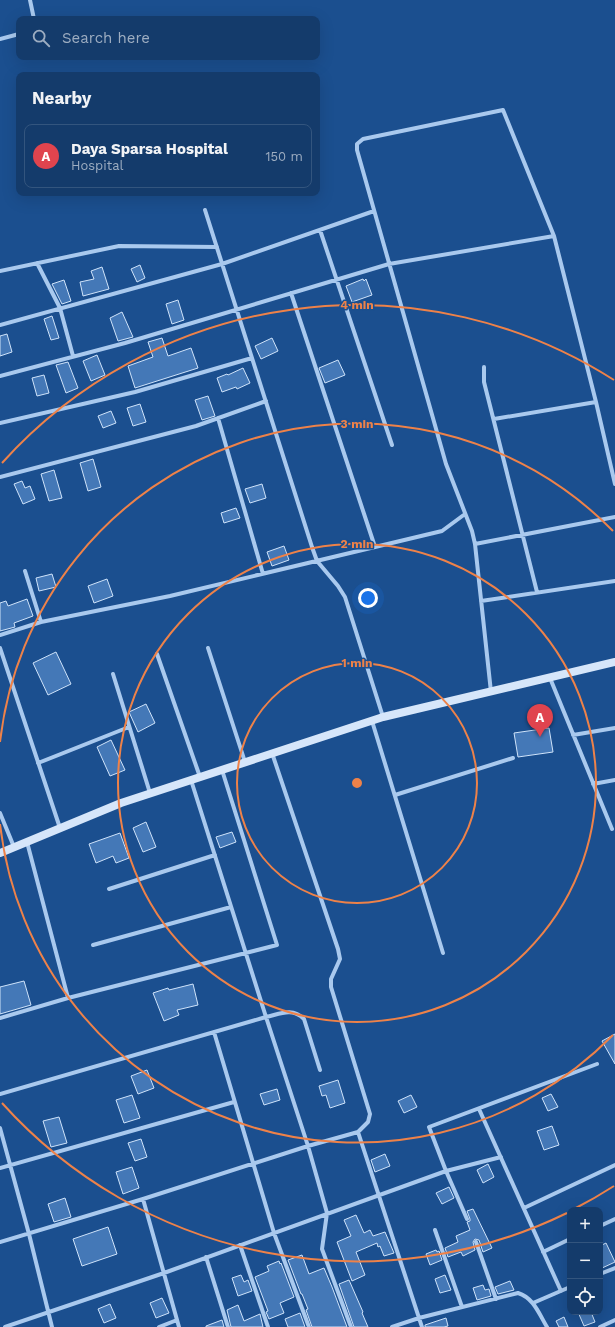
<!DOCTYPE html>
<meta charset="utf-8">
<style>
:root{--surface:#143b6b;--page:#1d4271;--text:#f1f3f6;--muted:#9dadc1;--line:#33557e;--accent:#8bbbb9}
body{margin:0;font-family:"Work Sans",sans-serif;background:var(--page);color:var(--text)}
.controls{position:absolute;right:12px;bottom:12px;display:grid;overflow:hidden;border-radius:8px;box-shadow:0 4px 16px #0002}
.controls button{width:36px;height:36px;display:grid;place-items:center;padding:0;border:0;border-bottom:1px solid var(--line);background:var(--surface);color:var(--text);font:20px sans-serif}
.you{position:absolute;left:368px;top:598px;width:14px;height:14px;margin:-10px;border:3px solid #fff;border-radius:50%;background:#1a73e8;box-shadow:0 0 0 6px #1a73e833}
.badge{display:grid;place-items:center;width:26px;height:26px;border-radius:50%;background:var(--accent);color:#fff;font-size:13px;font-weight:700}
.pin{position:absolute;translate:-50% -33px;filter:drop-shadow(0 1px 2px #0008)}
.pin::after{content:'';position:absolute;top:21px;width:14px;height:12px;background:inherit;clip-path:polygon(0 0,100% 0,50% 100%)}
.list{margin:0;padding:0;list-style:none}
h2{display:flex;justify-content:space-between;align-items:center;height:52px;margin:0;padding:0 16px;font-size:17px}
h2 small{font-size:13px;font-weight:400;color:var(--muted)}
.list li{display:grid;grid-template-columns:26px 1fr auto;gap:12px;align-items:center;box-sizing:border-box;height:64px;margin:0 8px 8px;padding:0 8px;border:1px solid var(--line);border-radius:8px}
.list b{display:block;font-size:15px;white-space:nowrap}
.list p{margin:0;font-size:13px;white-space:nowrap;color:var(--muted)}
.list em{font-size:13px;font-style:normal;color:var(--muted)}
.icon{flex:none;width:22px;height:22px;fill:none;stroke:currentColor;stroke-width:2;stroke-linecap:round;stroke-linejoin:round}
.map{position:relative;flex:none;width:615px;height:1327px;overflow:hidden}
.search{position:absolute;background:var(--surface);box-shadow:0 4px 16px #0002;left:16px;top:16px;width:304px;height:44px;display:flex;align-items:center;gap:10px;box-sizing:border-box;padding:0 14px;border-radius:8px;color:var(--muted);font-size:15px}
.panel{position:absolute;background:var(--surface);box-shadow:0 4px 16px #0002;left:16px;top:72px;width:304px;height:124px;border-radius:8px}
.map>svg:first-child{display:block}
.building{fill:#4478b7;stroke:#cfe3fa}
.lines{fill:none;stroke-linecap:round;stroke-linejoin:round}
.street{stroke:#a9c9ee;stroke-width:4}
.secondary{stroke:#d6e6fa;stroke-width:8}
.ring{fill:none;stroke:#ee8249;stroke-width:2}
.centre{fill:#ee8249;stroke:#1b4f8f;stroke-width:2}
.ring-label{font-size:12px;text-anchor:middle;font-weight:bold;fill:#ee8249;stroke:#1b4f8f;stroke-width:3;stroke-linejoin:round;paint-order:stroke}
</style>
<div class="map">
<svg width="615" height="1327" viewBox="0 0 615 1327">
<rect width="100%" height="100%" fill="#1b4f8f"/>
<path class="building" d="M140,265L145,278L137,282L131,269Z
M102,267L109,289L83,296L80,282L94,279L91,271Z
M363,279L364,281L366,279L372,295L352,302L346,286Z
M64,280L71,301L62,304L52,284Z
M178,300L184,320L172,324L166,304Z
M122,312L133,337L118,341L110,318Z
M52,316L59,338L51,340L44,319Z
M7,334L12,352L0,356V336Z
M162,338L168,356L191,348L198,368L135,388L128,366L153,357L148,342Z
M272,338L278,351L261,359L255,346Z
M97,355L105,375L91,381L83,361Z
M338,360L345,375L325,383L319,368Z
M68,362L78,388L66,393L56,365Z
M243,368L250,383L237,389L236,387L222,392L217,378L227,374L228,375Z
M44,375L49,393L37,396L32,378Z
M208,396L215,416L202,420L195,400Z
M140,404L146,422L133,426L127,408Z
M111,411L116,423L103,428L98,416Z
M93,459L101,487L88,491L80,463Z
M54,470L62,498L49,501L41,474Z
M22,481L25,488L30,486L35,499L23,504L14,484Z
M262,484L266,498L250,503L245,489Z
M236,508L240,518L224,523L221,513Z
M284,546L289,560L272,566L267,552Z
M52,574L56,587L39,591L36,578Z
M107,579L113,596L94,603L88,586Z
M27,599L33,616L14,623L15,627L0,631V603L6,601L8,606Z
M56,652L71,684L48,695L33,663Z
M146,704L155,723L138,732L129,712Z
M549,728L553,752L518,757L514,733Z
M111,740L125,770L110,776L97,747Z
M146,822L156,847L143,852L133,828Z
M232,832L236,842L220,848L216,837Z
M120,833L129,858L116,863L113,856L96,863L89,844Z
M24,981L31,1005L0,1014V987Z
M193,984L198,1005L177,1010L179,1015L164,1021L153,993L168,988L169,990Z
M615,1034V1064L602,1041Z
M147,1070L154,1088L138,1094L131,1076Z
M338,1080L345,1103L330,1108L326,1095L322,1096L319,1086Z
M277,1089L280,1100L264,1105L260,1094Z
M551,1094L558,1107L548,1111L542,1098Z
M132,1095L140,1118L124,1123L116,1100Z
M411,1095L417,1107L404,1113L398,1101Z
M59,1117L67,1143L51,1147L43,1121Z
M552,1126L559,1145L544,1150L537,1131Z
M141,1139L147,1157L135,1161L128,1143Z
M385,1154L390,1166L375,1172L371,1160Z
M488,1164L494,1177L483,1183L477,1170Z
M132,1167L139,1188L123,1194L116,1172Z
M449,1187L454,1198L442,1204L436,1193Z
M65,1198L71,1217L54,1222L48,1204Z
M473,1209L492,1248L483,1252L479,1240L475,1239L473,1242L475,1250L463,1256L461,1252L448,1257L445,1248L458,1242L456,1236L470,1230L467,1222L470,1221V1219L467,1211Z
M356,1215L364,1233L370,1230L373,1236L385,1232L394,1253L384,1256L380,1246L378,1247L377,1243L356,1252L365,1275L352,1281L337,1242L351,1236L344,1220Z
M108,1227L117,1254L82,1266L73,1239Z
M606,1243L615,1262L600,1269V1246Z
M436,1250L437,1252L439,1251L442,1260L430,1265L426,1254Z
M302,1255L309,1274L324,1268L332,1287L347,1327H312L306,1310L308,1309L302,1294H301L288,1260Z
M279,1261L280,1264L281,1263L294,1297L280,1303L284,1313L269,1319L266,1312L268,1311L255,1277L269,1271L267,1266Z
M241,1275L244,1282L248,1280L252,1291L238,1296L232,1278Z
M445,1275L451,1290L440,1293L435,1279Z
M349,1280L363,1312L362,1313L368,1327H354L339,1284Z
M510,1281L514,1290L498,1294L495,1287Z
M483,1285L485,1290L489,1289L491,1296L477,1300L473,1288Z
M162,1298L169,1313L156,1318L150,1303Z
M110,1304L116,1318L104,1323L98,1309Z
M238,1305L244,1321L260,1314L263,1327H231L227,1310Z
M578,1312H591L595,1322L584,1326Z
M300,1313L305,1327H288L285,1319Z
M564,1317L568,1327H559L556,1321Z
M446,1318L448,1326L444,1327H425V1325Z
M222,1320L224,1327H206V1326Z"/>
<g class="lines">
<path class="street" d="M30,0L34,19
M0,39L19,34
M205,210L312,547L317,561L338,586L345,597L383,717
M320,230L392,445
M37,263L60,308L73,356
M0,271L119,246L217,247
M291,293L375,547
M0,325L222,264L374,211
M484,367V382L537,592
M0,376L125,343L389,264L554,236
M218,418L263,574
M494,419L596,402
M0,423L135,392L252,358
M0,477L196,426L266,401
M475,544L615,517
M25,571L41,622
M481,601L615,581
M0,635L41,622L170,596L442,531L465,514
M0,648L60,828
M208,648L245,762
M157,654L200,777
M113,674L150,793
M550,678L612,829
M491,692L475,544L472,531L446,464L357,150V144L363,139L503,110L554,236L596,402L615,484
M372,721L443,953
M573,735L615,728
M38,763L129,727
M191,780L266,1017L308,1146L327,1213L322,1249L351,1327
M593,784L615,780
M395,795L513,758
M0,813L14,847
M27,842L68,998
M109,889L215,855
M93,945L231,907
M0,1018L68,998L277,945L222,770
M214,1032L274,1233L309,1327
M0,1094L266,1017C280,1014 292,1007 304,1019L320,1070
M479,1109L561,1291
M0,1128L29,1234L52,1327
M358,1132L422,1327
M0,1168L234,1102
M143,1199L179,1327
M524,1208L615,1165
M467,1219L446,1171L501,1157
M600,1226L615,1219
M435,1230L462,1307
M0,1242L143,1199L308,1146L358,1132L368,1122L370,1114L331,987V979L340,959L338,949L272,753
M476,1242L496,1299
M240,1245L268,1327
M543,1252L570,1239
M206,1257L228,1327
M600,1274L615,1268
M533,1303L570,1287
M5,1327L164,1273L446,1171L429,1127L597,1064
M159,1327L177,1320
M392,1327L419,1318L518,1293C534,1298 539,1314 547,1327
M600,1327L615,1320"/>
<path class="secondary" d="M0,853L121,803L383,717L615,662"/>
</g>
<g class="ring">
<circle cx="357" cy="783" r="120"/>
<circle cx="357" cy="783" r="239"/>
<path d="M613 1035A359 359 0 0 1 0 824M0 742A359 359 0 0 1 613 531"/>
<path d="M614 1186A478 478 0 0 1 574 1209M567 1213A478 478 0 0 1 2 1103M2 463A478 478 0 0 1 614 380"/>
</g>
<circle cx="357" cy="783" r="6" class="centre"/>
<g class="ring-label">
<text x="357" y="309">4 min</text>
<text x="357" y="428">3 min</text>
<text x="357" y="548">2 min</text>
<text x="357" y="667">1 min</text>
</g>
</svg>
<div class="controls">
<button>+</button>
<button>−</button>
<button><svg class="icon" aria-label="locate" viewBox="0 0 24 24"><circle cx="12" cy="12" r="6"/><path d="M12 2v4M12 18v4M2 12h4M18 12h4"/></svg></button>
</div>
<div class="you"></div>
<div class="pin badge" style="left:540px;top:737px;background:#e0444e">A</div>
<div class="search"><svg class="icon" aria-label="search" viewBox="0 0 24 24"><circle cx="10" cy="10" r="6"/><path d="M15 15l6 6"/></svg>Search here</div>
<section class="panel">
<h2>Nearby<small></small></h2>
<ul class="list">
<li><span class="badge" style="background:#e0444e">A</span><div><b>Daya Sparsa Hospital</b><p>Hospital</p></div><em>150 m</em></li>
</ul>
</section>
</div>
